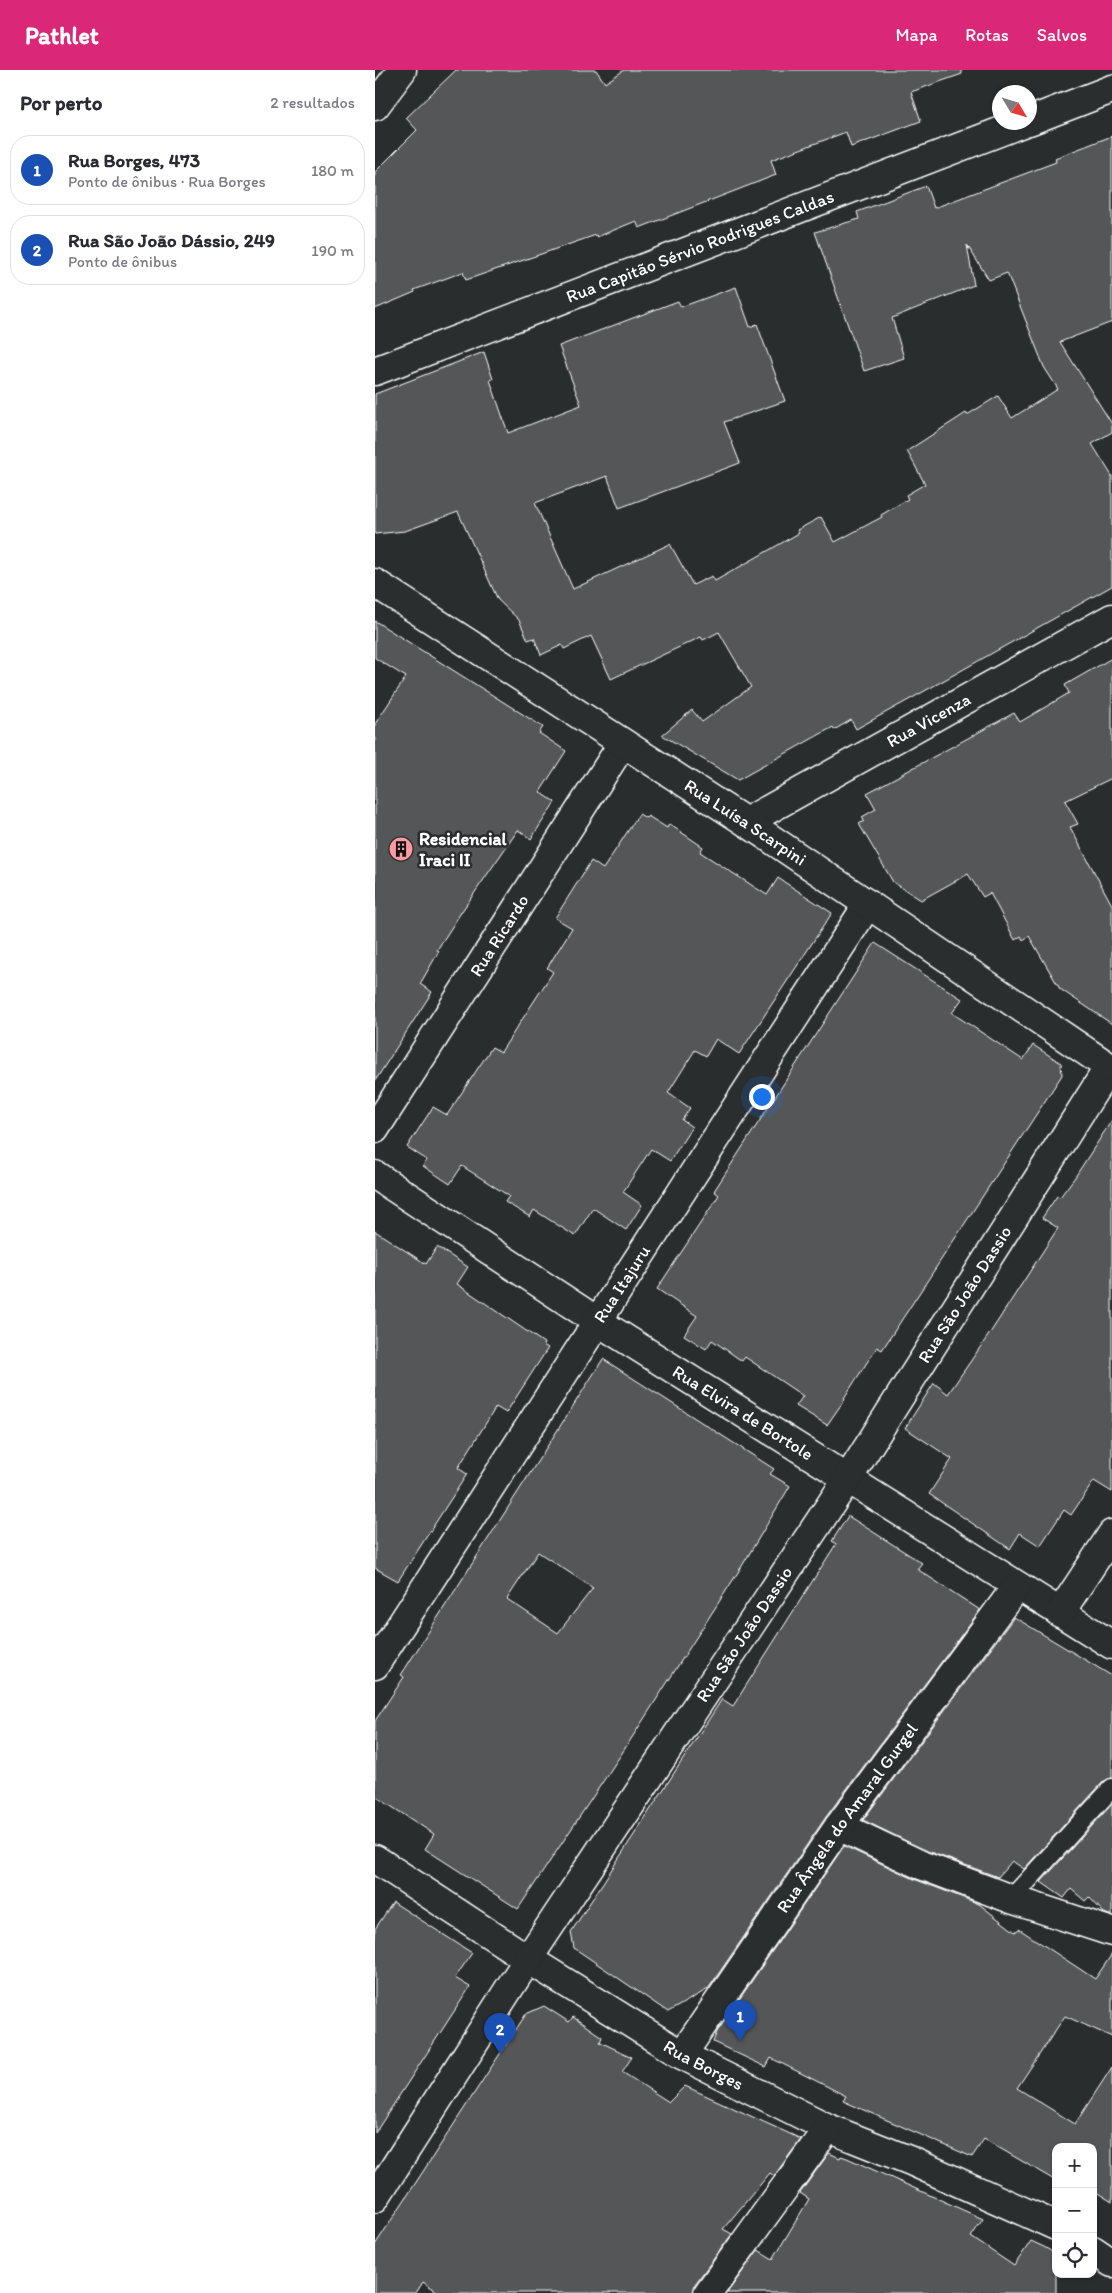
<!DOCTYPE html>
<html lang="pt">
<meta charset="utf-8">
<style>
:root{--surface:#fff;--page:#f2f2f3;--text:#2b2b33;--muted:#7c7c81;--line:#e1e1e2;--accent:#db2777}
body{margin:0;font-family:Itim,sans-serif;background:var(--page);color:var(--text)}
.controls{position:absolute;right:15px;bottom:15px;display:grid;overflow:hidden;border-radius:10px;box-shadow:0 1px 4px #0004}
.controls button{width:45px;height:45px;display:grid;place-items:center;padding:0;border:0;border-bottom:1px solid var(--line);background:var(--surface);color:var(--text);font:25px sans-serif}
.compass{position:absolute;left:617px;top:15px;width:45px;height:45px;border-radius:50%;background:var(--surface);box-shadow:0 1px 4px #0004;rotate:128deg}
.you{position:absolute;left:386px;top:1026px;width:18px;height:18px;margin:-12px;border:4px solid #fff;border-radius:50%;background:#1a73e8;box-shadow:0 0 0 8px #1a73e833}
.badge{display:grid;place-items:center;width:32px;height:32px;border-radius:50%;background:var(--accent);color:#fff;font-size:16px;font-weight:700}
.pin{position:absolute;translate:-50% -41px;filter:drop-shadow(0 1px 2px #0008)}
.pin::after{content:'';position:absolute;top:26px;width:18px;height:15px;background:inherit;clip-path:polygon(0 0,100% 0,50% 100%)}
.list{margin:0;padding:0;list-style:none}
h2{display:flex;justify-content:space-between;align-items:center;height:65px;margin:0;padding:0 20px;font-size:21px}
h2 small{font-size:16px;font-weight:400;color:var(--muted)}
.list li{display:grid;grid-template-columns:32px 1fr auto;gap:15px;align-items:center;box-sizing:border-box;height:70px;margin:0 10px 10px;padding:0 10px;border:1px solid var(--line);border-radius:20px}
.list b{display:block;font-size:19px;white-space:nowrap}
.list p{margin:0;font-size:16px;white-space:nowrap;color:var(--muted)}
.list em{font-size:16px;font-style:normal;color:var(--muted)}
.icon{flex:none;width:28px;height:28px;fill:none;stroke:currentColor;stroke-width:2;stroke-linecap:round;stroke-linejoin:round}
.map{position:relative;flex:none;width:737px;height:2223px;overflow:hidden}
header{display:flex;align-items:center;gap:30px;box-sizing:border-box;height:70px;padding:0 25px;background:var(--accent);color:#fff}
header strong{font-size:24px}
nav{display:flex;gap:28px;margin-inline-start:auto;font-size:18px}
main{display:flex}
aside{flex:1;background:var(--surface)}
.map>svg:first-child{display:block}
.building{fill:#555758;stroke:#fff;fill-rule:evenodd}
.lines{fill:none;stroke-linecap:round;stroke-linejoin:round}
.service-casing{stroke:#fff;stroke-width:21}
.minor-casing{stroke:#fff;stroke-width:31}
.tertiary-casing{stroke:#fff;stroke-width:31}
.service{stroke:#2a2d2e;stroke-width:18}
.minor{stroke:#2a2d2e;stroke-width:28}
.tertiary{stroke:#2a2d2e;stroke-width:28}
.labels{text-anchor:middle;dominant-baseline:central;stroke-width:5;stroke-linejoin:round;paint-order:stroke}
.street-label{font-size:18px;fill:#fff;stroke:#2a2d2e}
.poi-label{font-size:18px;font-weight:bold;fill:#fff;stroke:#2a2d2e;text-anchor:start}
</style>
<header>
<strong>Pathlet</strong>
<nav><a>Mapa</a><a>Rotas</a><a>Salvos</a></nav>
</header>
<main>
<aside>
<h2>Por perto<small>2 resultados</small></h2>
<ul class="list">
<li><span class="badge" style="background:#1a4fb4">1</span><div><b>Rua Borges, 473</b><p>Ponto de ônibus · Rua Borges</p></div><em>180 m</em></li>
<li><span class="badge" style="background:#1a4fb4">2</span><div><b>Rua São João Dássio, 249</b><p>Ponto de ônibus</p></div><em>190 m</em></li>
</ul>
</aside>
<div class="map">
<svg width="737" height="2223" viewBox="0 0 737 2223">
<rect width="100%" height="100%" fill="#2a2d2e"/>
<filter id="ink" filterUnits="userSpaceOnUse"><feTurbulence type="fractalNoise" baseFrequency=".02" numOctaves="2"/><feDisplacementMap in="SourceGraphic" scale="10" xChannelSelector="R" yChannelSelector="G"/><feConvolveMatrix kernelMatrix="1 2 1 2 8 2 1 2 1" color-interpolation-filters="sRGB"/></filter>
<g filter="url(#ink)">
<path class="building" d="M81,0H221L230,13L249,0H586L587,4L536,22L546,51L476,77L471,62L396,90L401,105L264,158L261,151L222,167L221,165L91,210L88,202L39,220L40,222L0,239V102L42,60L31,48Z
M737,66V252L685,272L737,354V362L717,374L737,406V516L539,627L481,659L476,650L459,660L458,657L363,710L287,665L317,640L327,652L376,617L344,562L328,570L326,567L236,609L216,566L189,579L187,575L166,585L159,568L153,570L144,550L123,530L83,442L30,461L0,464V324L109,282L118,309L115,310L133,363L206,335L184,276L303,231L306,237L361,217L375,257L382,254L410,331L349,352L365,393L244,438L232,406L160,433L198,519L295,474L318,515L337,506L340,511L424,463L422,460L446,447L460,472L507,447L506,445L533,429L531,425L550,414L532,381L591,343L592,345L623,326L637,348L683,319L669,297L632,203L614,210L592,175L599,215L517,248L529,288L489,301L440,162L484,149L482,142L551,116L559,138L681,92L680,88Z
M0,551L168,657L164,663L191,681L165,722L180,732L156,769L143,760L87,841L62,880L64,881L45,914L57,922L0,1011V654L31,607L0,588Z
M737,588V708L690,731L703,754L695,757L737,835V954L685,919L654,866L648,870L646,866L640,870L615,823L608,827L593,804L546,830L518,812L484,754L489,751L487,747L501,739L492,723L639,643L645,652L694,623L690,615Z
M264,744L271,748L273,746L292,758L294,754L328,777L325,782L392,825L403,808L457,843L364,984L341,969L331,986L320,980L293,1023L315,1038L307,1050L317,1057L295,1091L276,1079L248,1122L267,1135L251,1160L218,1138L200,1166L159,1140L155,1147L130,1132L134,1126L87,1096L75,1114L48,1096L52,1090L32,1077L58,1037L72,1045L117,977L126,982L178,902L172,898L197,858L180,848L216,791L228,799Z
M500,873L587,929L577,943L648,990L658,975L686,993L687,1005L507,1280L502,1277L469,1328L470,1329L452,1355L421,1336L428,1326L370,1287L367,1291L337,1270L331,1279L309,1265L322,1246L282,1219L344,1125L339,1121Z
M737,1050V1422L719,1411L696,1445L689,1440L665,1476L645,1463L635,1479L554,1424L577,1389L530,1358L559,1313L573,1324L615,1263L683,1158L667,1148L682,1126L685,1127L700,1107Z
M0,1161L51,1194L62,1177L93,1197L82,1214L169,1273L168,1275L173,1278L131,1343L121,1337L83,1398L92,1404L23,1511L0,1498Z
M228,1289L399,1399L395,1404L415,1416L367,1496L249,1680L143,1839L50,1779L59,1764L0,1726V1651L29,1607L26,1605ZM163,1482L218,1518L183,1563L132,1529Z
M473,1446L547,1493L542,1499L605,1540L451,1747L333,1919L293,1942L199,1878L196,1862L347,1629L358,1636L461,1474L457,1471Z
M639,1547L737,1606V1708L729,1711L649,1799L637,1791L623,1807L552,1781L488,1750Z
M737,1734V1846L729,1843L714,1827L710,1831L696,1819L689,1828L666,1812Z
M469,1776L539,1809L604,1834L640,1862L644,1859L720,1909L737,1884V1967L690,1946L642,2018L700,2054L737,1997V2132L718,2120V2077H681V2111L609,2069L597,2087L468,2031L471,2026L396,1988L391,1997L338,1972L342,1962Z
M18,1832L97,1883L80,1908L95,1917L0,2063V1859Z
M169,1936L194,1952L198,1947L227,1967L225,1972L257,1987L247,2002L294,2032L310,2016L426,2069L399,2106L395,2103L348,2159L357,2164L320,2214L318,2223H65L48,2212L41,2223H0V2175L151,1944Z
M454,2083L465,2088L466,2086L472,2088L608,2149L596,2167L639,2196L656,2171L669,2177L681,2184V2223H352L383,2180L398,2189L434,2129L425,2123Z"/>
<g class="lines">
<defs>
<path id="service" d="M636,1829L737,1718"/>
<g id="minor">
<path d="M0,36L27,0"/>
<path d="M654,51L737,19"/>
<path id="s1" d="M0,301L650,52"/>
<path id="s2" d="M371,752L737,548"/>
<path id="s3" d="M0,1059L248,673"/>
<path id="s4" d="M0,1105L222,1251L737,1575"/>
<path d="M685,1543L737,1464"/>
<path id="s5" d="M0,1595L493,834"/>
<path d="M464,1756L546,1795L636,1829L737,1862"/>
<path id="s6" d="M0,1789L153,1889L307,1985L453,2058L536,2091L681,2156"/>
<path id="s7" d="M307,1985L464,1756L642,1516"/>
<path id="s8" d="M0,2128L153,1889L472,1410L734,997"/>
<path d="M718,2180L737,2193"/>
<path d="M333,2223L453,2058"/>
</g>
<g id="tertiary">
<path id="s9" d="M0,513L371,752L737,999"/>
</g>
</defs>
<use href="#service" class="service-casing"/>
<use href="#minor" class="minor-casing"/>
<use href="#tertiary" class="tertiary-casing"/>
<use href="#service" class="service"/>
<use href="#minor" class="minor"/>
<use href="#tertiary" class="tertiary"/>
</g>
</g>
<defs>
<symbol id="building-disc" viewBox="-11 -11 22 22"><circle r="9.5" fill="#ff9aa2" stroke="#2a2d2e"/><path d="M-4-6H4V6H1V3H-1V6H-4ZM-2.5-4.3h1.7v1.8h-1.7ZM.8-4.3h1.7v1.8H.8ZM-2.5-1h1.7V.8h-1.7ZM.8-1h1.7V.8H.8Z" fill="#111"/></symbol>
</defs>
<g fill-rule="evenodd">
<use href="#building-disc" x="12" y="765" width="28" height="28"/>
</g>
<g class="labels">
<g class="street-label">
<text stroke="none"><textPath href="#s1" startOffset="348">Rua Capitão Sérvio Rodrigues Caldas</textPath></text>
<text stroke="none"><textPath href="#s2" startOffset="209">Rua Vicenza</textPath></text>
<text stroke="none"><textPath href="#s9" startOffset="441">Rua Luísa Scarpini</textPath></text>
<text stroke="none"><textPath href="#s3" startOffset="230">Rua Ricardo</textPath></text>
<text stroke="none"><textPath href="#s5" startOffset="454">Rua Itajuru</textPath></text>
<text stroke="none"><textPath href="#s8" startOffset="1079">Rua São João Dassio</textPath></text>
<text stroke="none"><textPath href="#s4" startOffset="438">Rua Elvira de Bortole</textPath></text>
<text stroke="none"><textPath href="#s8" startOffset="674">Rua São João Dassio</textPath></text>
<text stroke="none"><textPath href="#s7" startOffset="289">Rua Ângela do Amaral Gurgel</textPath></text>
<text stroke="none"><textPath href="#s6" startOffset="388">Rua Borges</textPath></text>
</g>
<g class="poi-label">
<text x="44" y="769">Residencial<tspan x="44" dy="21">Iraci II</tspan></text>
</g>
</g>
</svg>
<div class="controls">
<button>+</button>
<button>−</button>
<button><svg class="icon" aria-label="locate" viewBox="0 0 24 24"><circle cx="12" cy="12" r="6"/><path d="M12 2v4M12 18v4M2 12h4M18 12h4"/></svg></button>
</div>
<svg class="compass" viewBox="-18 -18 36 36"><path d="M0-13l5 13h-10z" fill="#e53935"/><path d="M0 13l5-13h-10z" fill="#7c7c81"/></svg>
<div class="you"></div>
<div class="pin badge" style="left:365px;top:1971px;background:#1a4fb4">1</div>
<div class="pin badge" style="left:125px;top:1984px;background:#1a4fb4">2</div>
</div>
</main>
